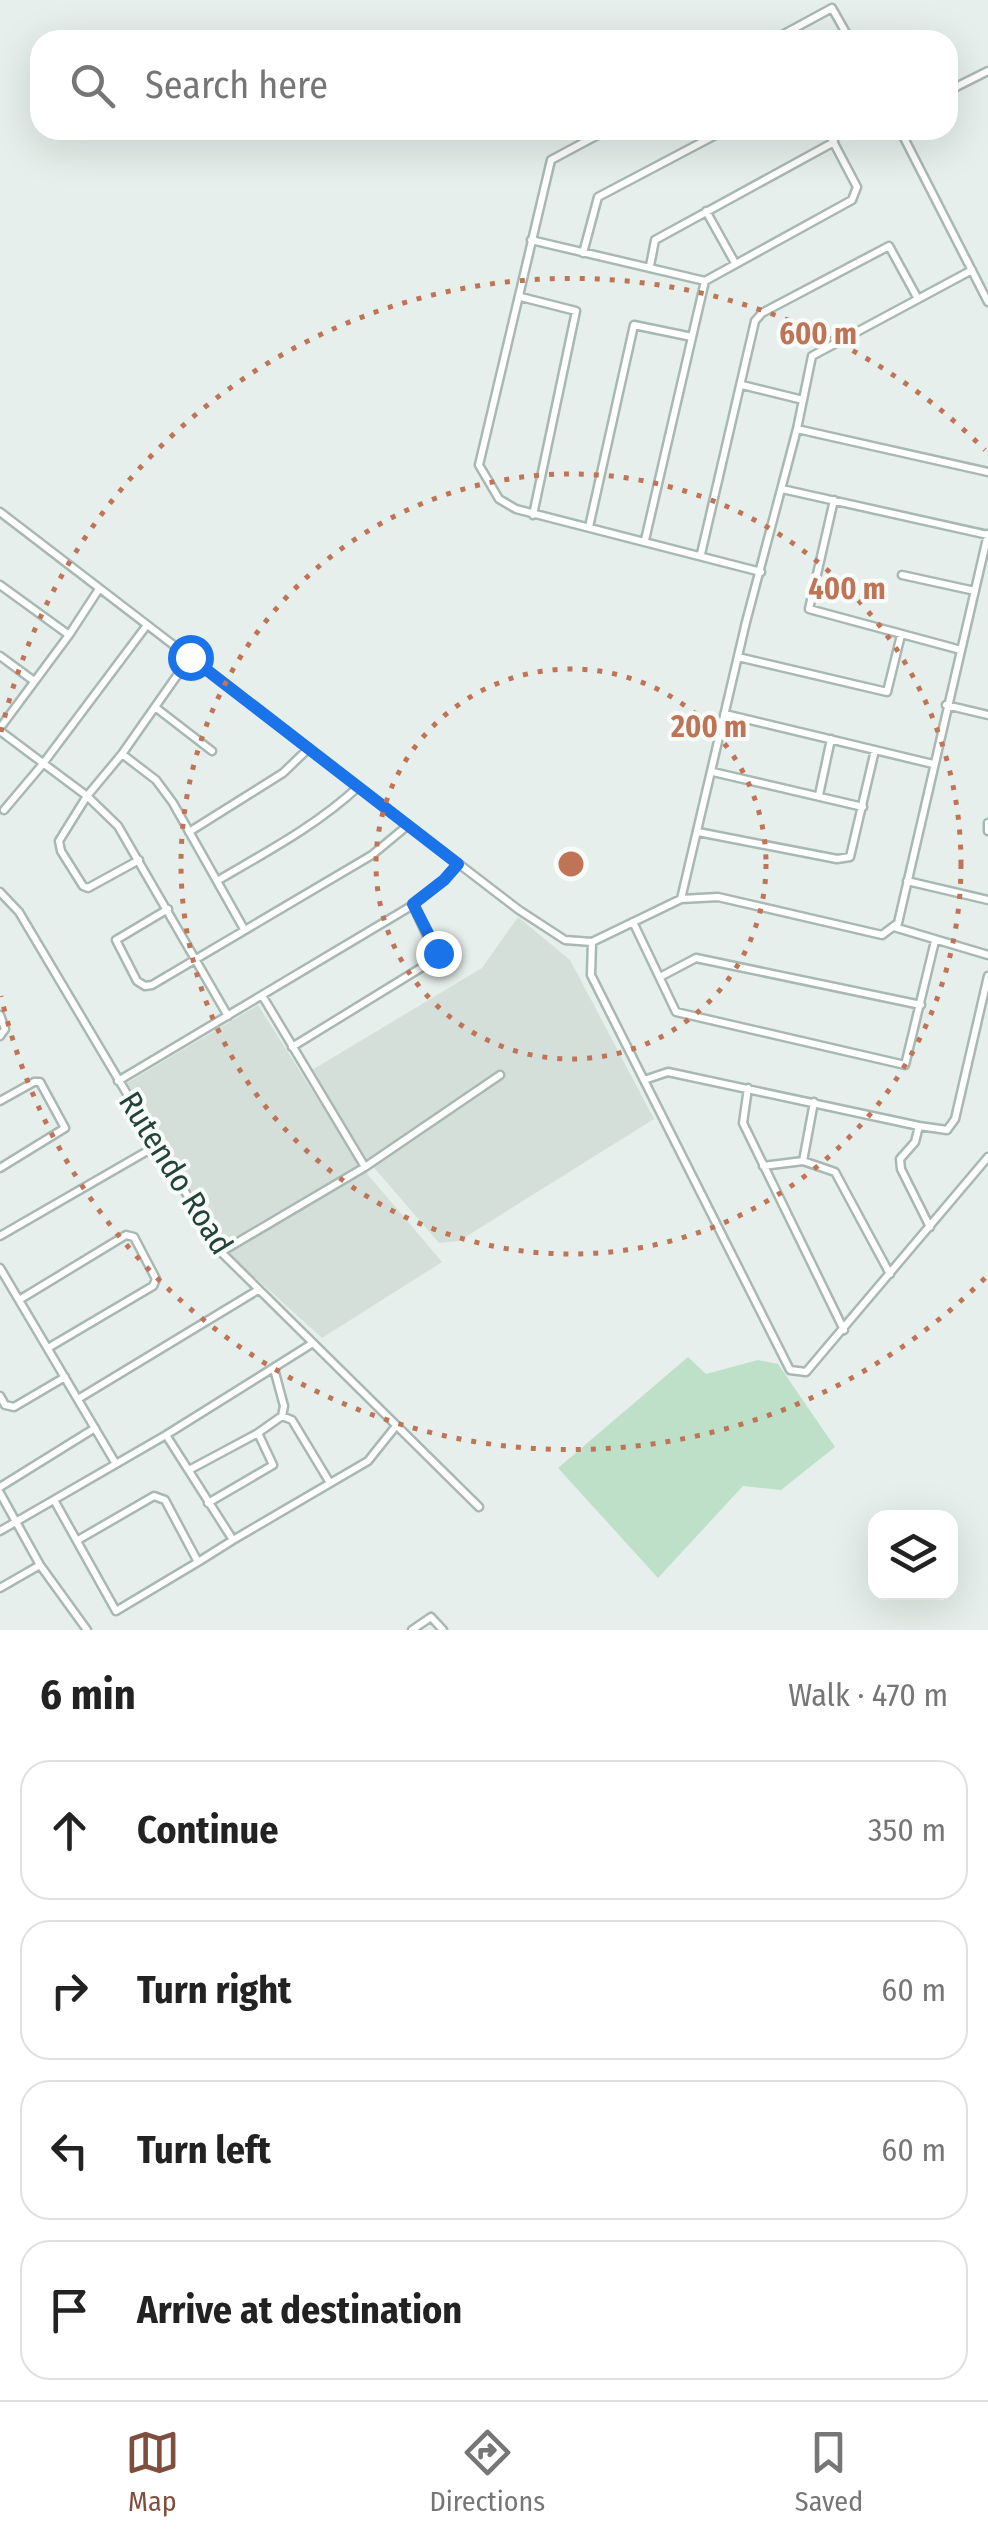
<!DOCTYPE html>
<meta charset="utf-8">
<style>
:root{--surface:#fff;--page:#f6f6f6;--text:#222;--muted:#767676;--line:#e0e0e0;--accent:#804e3d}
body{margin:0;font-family:"Fira Sans Condensed",sans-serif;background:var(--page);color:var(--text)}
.controls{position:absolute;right:30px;bottom:30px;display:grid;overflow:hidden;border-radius:20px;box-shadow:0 10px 40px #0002}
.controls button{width:90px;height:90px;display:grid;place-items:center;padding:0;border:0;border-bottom:2px solid var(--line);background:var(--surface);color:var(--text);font:50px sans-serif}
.stop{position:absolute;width:30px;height:30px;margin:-22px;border:8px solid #1a73e8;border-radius:50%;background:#fff}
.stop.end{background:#1a73e8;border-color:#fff;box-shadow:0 2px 10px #0008}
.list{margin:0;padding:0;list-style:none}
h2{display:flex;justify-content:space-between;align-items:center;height:130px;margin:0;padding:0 40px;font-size:42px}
h2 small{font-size:32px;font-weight:400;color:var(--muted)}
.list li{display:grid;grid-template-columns:65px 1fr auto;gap:30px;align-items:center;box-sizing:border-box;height:140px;margin:0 20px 20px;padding:0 20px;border:2px solid var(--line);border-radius:30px}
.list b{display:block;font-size:38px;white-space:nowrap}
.list em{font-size:32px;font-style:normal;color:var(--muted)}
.icon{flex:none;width:55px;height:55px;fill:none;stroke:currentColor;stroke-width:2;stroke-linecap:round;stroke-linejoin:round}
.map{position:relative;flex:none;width:988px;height:1630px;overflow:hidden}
.search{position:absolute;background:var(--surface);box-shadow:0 10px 40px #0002;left:30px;right:30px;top:30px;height:110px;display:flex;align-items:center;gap:25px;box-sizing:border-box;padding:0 35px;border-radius:30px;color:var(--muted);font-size:38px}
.sheet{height:770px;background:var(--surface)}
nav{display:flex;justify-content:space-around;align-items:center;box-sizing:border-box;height:140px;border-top:2px solid var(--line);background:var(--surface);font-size:28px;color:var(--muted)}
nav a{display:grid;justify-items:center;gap:5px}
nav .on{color:var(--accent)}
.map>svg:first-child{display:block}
.built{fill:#d4dfda}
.green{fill:#bfe0c8}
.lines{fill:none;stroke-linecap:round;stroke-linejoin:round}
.street-casing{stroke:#a8b8b2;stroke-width:11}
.street{stroke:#fff;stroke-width:6}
.route{stroke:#1a73e8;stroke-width:12}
.ring{fill:none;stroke:#c07456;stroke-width:5;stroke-dasharray:5 10}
.labels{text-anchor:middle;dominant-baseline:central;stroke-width:8;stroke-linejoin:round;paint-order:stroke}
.street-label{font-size:32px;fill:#24423a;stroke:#f7fbf9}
.centre{fill:#c07456;stroke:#f7fbf9;stroke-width:5}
.ring-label{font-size:30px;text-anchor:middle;font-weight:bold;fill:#c07456;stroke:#f7fbf9;stroke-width:8;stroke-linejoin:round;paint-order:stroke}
</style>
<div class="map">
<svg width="988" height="1630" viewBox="0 0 988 1630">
<rect width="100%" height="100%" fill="#e6efeb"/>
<path class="built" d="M518,917L570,960L654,1119L459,1241L439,1243L364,1156L312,1070L482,968Z
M258,1005L358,1163L442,1262L322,1338L229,1254L127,1083Z"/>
<path class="green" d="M688,1357L706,1374L758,1360L778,1364L835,1447L781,1490L743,1486L658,1578L558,1468Z"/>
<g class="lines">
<defs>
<path id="street" d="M773,40L832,8L850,40
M948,91L988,71
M607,130L551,160L479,465L499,499L516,509L761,572
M900,130L988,302
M706,211L735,263
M531,240L705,281
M583,253L598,197L725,130
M650,266L655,240L834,142
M521,297L576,311L533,515
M742,385L803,400
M797,429L988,472
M782,489L988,535
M834,500L809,609L961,650
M0,512L519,910L565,940L592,942L681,899L718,897L882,935L898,923L988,534
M589,527L634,325L692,337
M645,540L705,281L852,200L857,187L827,130
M701,554L755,321L762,313L889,246L918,299
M902,575L975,591
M0,585L69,635
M0,656L34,681
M738,657L887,692L901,635
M946,705L988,715
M155,707L212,751
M725,714L933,764
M0,728L69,635L99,589
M0,731L87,796L118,826L228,1016
M122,754L156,780L173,803L244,929
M713,772L863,807
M819,795L831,739
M4,810L42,765L147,625
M988,823V831
M189,832L283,773L309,748
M698,832L837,859L850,857L875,750
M139,860L88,888L83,886L61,851L59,841L87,796L122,754L190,657
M217,881C266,852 316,826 358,787
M907,881L988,900
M0,892L19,912L221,1252L479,1507
M681,899L746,622L797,429L812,356L972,270
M168,909L116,940L137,981L145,986L152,985L372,855L407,826
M633,922L676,1012L905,1065L935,941
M894,927L988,955
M592,942L591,975L790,1370L806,1372L988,1157
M660,977L696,958L921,1005
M263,997L365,1167
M0,1015L5,1029L0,1036
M292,1047L437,958L413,905
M644,1080L668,1072L919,1126L947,1130L955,1119L988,976
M118,1081L413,905L444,880L458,864
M748,1088L743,1123L844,1330
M0,1101L34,1082H40L65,1128L0,1168
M919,1126L915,1142L900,1159L901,1169L930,1227
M803,1161L814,1102
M763,1166L803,1161L835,1172L890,1274
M0,1236L156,1146
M221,1252L365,1167L500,1075
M0,1268L116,1464
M19,1300L126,1235L134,1237L156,1279L153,1286L48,1348
M0,1396L5,1405L14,1407L65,1377
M78,1399L258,1290
M282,1416L292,1420L330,1483
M189,1470L258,1433
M0,1487L95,1428
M0,1493L40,1565L87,1630
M54,1500L116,1611L198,1562
M208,1503L273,1465L258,1433L282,1416L284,1406L274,1369
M0,1531L166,1435L313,1343
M78,1540L154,1496L165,1500L198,1562L233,1540L166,1435
M233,1540L368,1461L396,1426
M0,1588L40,1565
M412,1630L431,1617L443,1630"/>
</defs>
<use href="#street" class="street-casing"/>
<use href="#street" class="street"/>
</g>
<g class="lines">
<path class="route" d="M190,657L458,864L444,880L413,904L438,953"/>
</g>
<g class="ring">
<circle cx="571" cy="864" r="195"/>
<circle cx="571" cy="864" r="390"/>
<path d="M985 1278A585 585 0 0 1 1 996M1 732A585 585 0 0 1 985 450"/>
</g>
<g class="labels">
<g class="street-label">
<text transform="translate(176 1173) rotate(58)">Rutendo Road</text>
</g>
</g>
<circle cx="571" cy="864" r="15" class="centre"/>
<g class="ring-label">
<text x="818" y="344">600 m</text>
<text x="847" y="599">400 m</text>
<text x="709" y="737">200 m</text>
</g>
</svg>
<div class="controls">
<button><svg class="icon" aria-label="layers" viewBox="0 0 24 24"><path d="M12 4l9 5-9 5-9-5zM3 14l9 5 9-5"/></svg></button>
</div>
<div class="stop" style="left:190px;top:657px"></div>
<div class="stop end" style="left:438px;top:953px"></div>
<div class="search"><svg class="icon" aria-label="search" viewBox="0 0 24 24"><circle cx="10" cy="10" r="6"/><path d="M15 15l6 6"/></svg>Search here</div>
</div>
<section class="sheet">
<h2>6 min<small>Walk · 470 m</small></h2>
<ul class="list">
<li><svg class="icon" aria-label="ahead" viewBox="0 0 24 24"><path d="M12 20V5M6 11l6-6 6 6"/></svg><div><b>Continue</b></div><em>350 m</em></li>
<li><svg class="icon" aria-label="right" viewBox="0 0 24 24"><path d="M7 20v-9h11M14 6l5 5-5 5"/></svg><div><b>Turn right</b></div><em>60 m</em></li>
<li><svg class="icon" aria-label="left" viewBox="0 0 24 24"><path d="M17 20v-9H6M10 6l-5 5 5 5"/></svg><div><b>Turn left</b></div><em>60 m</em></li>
<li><svg class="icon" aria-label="arrive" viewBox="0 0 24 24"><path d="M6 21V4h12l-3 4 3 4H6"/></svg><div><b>Arrive at destination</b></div></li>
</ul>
</section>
<nav>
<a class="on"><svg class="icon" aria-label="map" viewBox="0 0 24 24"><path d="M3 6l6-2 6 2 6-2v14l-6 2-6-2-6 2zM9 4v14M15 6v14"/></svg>Map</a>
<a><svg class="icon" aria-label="directions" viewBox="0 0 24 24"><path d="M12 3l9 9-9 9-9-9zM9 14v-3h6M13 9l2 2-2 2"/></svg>Directions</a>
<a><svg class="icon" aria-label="saved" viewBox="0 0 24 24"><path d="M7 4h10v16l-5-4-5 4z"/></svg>Saved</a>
</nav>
